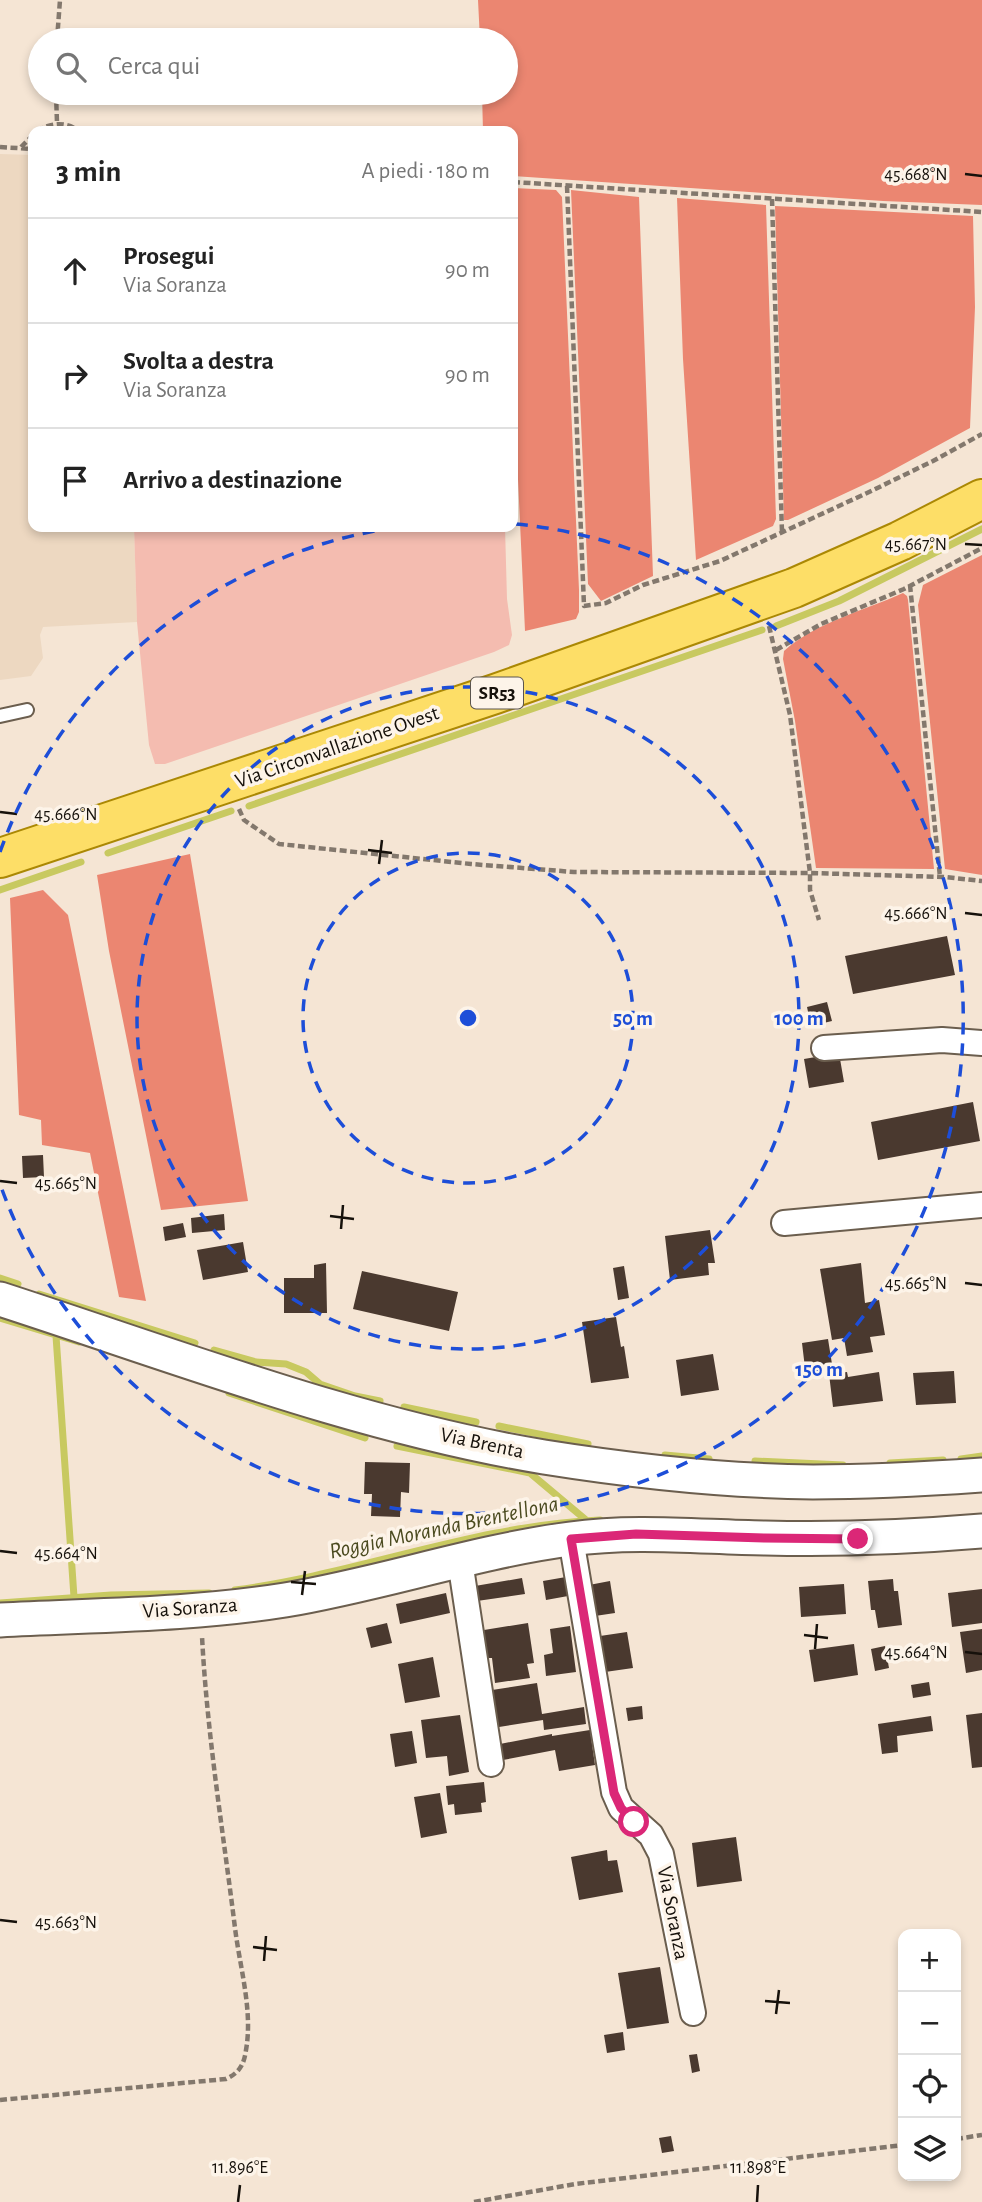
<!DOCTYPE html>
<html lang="it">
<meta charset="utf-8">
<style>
:root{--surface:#fff;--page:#f2f2f2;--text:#222;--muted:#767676;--line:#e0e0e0}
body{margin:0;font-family:"Alegreya Sans",sans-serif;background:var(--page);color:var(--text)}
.controls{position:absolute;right:21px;bottom:21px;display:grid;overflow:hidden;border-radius:14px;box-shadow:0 4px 10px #0003}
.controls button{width:63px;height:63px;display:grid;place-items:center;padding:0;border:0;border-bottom:2px solid var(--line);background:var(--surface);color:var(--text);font:35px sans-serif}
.stop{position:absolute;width:21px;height:21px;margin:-16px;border:5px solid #db2777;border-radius:50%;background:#fff}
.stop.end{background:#db2777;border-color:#fff;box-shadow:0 2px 7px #0008}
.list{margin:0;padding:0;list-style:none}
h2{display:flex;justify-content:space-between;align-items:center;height:91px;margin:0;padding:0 28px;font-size:30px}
h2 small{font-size:23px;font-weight:400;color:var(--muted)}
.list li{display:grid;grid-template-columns:46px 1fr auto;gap:21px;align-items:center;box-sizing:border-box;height:105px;padding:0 28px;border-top:2px solid var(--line)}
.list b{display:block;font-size:26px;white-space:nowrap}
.list p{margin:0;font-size:23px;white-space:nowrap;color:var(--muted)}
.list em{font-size:23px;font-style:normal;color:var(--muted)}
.icon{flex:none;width:38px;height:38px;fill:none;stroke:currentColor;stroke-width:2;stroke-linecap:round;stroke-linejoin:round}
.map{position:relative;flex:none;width:982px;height:2202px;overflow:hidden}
.search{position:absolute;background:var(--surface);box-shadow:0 4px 10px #0003;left:28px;top:28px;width:490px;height:77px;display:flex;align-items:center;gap:18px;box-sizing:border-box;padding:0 24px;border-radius:38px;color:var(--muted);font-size:26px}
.panel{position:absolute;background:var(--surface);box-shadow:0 4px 10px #0003;left:28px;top:126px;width:490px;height:406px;border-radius:14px}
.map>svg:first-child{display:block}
.built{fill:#edd8c1}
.green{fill:#f4bcb0}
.forest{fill:#eb8671}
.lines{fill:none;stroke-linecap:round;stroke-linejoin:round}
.stream{stroke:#c8c960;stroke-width:7}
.building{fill:#4a392f}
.service-casing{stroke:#6b5e4e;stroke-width:16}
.minor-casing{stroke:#6b5e4e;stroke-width:28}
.secondary-casing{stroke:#6b5e4e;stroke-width:37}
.primary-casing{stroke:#ab8804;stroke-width:42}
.path{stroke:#83786d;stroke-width:4.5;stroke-dasharray:7 3.5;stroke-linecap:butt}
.service{stroke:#fff;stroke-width:12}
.minor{stroke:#fff;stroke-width:24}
.secondary{stroke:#fff;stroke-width:33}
.primary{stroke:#fdde67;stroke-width:38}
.route{stroke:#db2777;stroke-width:9}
.ticks{fill:none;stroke:#16110b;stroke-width:2.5}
.ring{fill:none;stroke:#1d4ed8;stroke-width:3.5;stroke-dasharray:12 9}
.labels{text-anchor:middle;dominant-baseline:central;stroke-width:7;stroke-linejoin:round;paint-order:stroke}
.shield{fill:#fdf4e9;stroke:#5b554e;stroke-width:2}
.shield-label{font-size:19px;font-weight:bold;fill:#16110b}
.street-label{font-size:21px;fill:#16110b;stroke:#fdf4e9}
.water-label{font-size:23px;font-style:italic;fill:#4b4b20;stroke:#fdf4e9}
.ticks-label{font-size:18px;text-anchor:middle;fill:#16110b;stroke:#fdf4e9;stroke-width:7;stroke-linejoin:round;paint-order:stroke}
.centre{fill:#1d4ed8;stroke:#fdf4e9;stroke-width:3.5}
.ring-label{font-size:21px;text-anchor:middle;font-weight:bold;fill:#1d4ed8;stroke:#fdf4e9;stroke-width:7;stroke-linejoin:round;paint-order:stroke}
</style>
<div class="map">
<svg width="982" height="2202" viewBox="0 0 982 2202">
<rect width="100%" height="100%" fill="#f5e5d4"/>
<path class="built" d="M0,154L33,155V527H134L137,622L43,627L40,635L43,658L31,676L0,680Z"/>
<path class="green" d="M134,527H505L507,599L512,635L509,645L494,652L165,764H155L149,745L137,622Z"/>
<path class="forest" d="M478,0H982V205L883,201L513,176V131H483L482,93H506V40H480Z
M513,188L556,190L562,197L579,590V612L576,619L525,631L513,370Z
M571,190L639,197L653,576L601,601L588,584Z
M677,198L766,205L776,519L773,526L696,560L683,359Z
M775,206L973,216L975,307L970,428L878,478L788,520H784Z
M982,555V875L945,869L918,605L923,585Z
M903,593L907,596L908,600L934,869L816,868L795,721L783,659L784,651C816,622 864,611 903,593Z
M190,854L248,1201L161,1210L109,951L97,875Z
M43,890L68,915L146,1301L119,1297L90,1153L42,1145L41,1120L19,1115L10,898Z"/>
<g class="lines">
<path class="stream" d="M776,626L839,601L982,529
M249,806L762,630
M108,853L231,811
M0,890L81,862
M0,1278L18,1284
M39,1294L195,1343
M0,1318L79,1342
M56,1336L74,1597
M214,1350L256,1362L286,1364L306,1372L320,1384L355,1396L380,1401
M229,1393L365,1438
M404,1407L476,1422
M499,1426L588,1444
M397,1446L530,1473L586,1520
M665,1455L709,1459
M961,1459L982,1456
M755,1461L843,1465
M890,1463L943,1460
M235,1590C358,1574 476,1525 600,1520
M0,1603L111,1595L209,1593"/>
</g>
<path class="building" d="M947,936L955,975L853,994L845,956Z
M827,1002L832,1021L811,1026L807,1007Z
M839,1053L844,1082L809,1088L804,1059Z
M973,1102L980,1141L878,1160L871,1122Z
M43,1155L44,1177L23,1178L22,1156Z
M224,1214L225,1230L192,1233L191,1218Z
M183,1223L186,1237L165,1241L163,1227Z
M710,1230L715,1263H708L709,1275L670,1280L665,1236Z
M243,1242L248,1272L203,1280L197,1250Z
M326,1263L327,1313H284V1278H314V1265Z
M861,1263L865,1303L879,1300L885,1335L870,1337L873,1352L847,1356L844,1338L832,1340L820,1269Z
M624,1266L629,1298L618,1300L613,1268Z
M362,1271L458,1292L449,1331L353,1309Z
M616,1317L621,1347L624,1346L629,1378L591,1383L582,1322Z
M828,1339L832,1364L805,1368L802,1343Z
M713,1354L719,1390L681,1396L676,1360Z
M954,1371L956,1403L916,1405L913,1373Z
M847,1372L848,1377L879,1372L883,1401L833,1407L829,1374Z
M365,1462L410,1463L409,1493L401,1492L400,1517L371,1516L372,1494H364Z
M566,1577L568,1596L546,1600L543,1581Z
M522,1578L525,1594L477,1601L475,1586Z
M893,1579L894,1591H898L902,1625L878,1628L875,1610H871L868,1581Z
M610,1581L615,1613L595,1616L589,1585Z
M844,1584L846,1614L801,1617L799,1587Z
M982,1589V1623L952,1627L948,1593Z
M446,1593L450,1613L400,1624L396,1604Z
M387,1623L392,1643L371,1648L366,1628Z
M528,1623L534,1663L527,1664L530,1678L495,1683L492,1658H488L484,1630Z
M570,1626L576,1672L546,1676L544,1655L553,1653L550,1629Z
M982,1629V1670L966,1673L960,1632Z
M627,1632L633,1668L605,1672L600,1636Z
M854,1644L858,1675L814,1682L809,1650Z
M885,1646L889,1668L875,1671L871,1649Z
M433,1657L440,1697L405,1703L398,1664Z
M929,1682L931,1695L913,1698L911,1685Z
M537,1683L542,1714L584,1707L586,1724L544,1730L543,1720L499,1727L492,1690Z
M642,1706L643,1719L628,1721L626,1708Z
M982,1713V1767L972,1768L966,1715Z
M460,1715L469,1772L449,1776L447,1756L426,1758L421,1720Z
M931,1716L933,1731L897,1736L898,1752L882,1754L878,1724Z
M590,1730L595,1765L559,1771L555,1750L503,1760L500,1744L552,1734V1736Z
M412,1731L417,1763L395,1767L390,1734Z
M484,1782L486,1802L481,1803L482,1812L455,1815L454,1804L448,1805L446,1786Z
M440,1793L447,1833L421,1838L414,1797Z
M736,1837L742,1881L697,1887L692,1843Z
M607,1850L608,1861L617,1860L623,1892L579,1900L571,1857Z
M660,1967L669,2023L627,2029L618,1973Z
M623,2032L625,2050L607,2053L604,2035Z
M697,2054L700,2071L692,2073L689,2055Z
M671,2136L674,2151L662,2153L659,2138Z"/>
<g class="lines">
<defs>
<path id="service" d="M0,716L27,710"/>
<path id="minor" d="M824,1048L942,1040L982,1043
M784,1223L982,1205
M571,1539L614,1792L621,1808L651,1835L661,1854L693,2013
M460,1561L491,1764"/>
<path id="secondary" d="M0,1299C176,1356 361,1427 544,1457C632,1471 723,1481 813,1482C869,1482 925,1479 982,1475
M0,1620C95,1615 191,1615 285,1600C381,1584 473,1552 570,1539C635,1530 700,1537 765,1538C838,1540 910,1537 982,1531"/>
<path id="primary" d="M0,858L495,694L794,588L900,541L982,499"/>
</defs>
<use href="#service" class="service-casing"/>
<use href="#minor" class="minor-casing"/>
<use href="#secondary" class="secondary-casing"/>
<use href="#primary" class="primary-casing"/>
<path class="path" d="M57,40L60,0
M56,93L57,123
M37,131C50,123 66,121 79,131
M0,147L33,149
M21,147L33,135
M513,182L982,212
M567,186L584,606L606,603L643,585L720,561L867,493L933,461L982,434
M772,199L782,533
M910,585L940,877
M769,626L790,715L810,873V890L819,920
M776,650L821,624L904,589L982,548
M239,809L244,820L279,844L471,864L574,872L810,873L945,877L982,881
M0,2100L226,2079C239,2073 244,2065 246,2050C253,2011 240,1968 235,1928C223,1831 207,1734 202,1636
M956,2139L982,2135
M474,2202L575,2184L903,2145"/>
<use href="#service" class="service"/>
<use href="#minor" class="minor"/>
<use href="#secondary" class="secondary"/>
<use href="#primary" class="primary"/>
</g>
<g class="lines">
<path class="route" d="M634,1822L621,1808L614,1793L571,1539L636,1534L764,1538L858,1539"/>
</g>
<path class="ticks" d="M965,174L982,176M965,544L982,545M0,812L17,814M368,850L392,853M379,864L382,840M965,913L982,915M0,1181L17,1183M330,1216L354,1219M341,1229L343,1205M965,1283L982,1285M0,1551L17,1553M291,1582L316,1584M302,1595L305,1571M804,1635L828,1638M815,1649L817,1624M965,1652L982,1654M0,1920L17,1922M253,1947L277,1950M264,1961L266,1936M765,2001L790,2003M776,2014L779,1990M238,2202L240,2185M757,2202L758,2185"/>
<g class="ring">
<circle cx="468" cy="1018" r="165"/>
<circle cx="468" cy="1018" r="331"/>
<path d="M0 852A496 496 0 0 1 399 527M516 524A496 496 0 1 1 0 1184"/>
</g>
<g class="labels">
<rect class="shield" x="471" y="677.5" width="52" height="31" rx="5"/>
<g class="shield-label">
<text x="497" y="693">SR53</text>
</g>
<g class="street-label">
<text transform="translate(337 747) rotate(-19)">Via Circonvallazione Ovest</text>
<text transform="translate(482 1443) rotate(12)">Via Brenta</text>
<text transform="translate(190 1608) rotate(-4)">Via Soranza</text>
<text transform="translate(673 1913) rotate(79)">Via Soranza</text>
</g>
<g class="water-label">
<text transform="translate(444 1528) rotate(-12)">Roggia Moranda Brentellona</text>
</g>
</g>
<g class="ticks-label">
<text x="916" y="180">45.668°N</text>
<text x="916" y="550">45.667°N</text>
<text x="66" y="820">45.666°N</text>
<text x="916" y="919">45.666°N</text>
<text x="66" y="1189">45.665°N</text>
<text x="916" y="1289">45.665°N</text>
<text x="66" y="1559">45.664°N</text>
<text x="916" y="1658">45.664°N</text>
<text x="66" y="1928">45.663°N</text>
<text x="240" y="2173">11.896°E</text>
<text x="758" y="2173">11.898°E</text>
</g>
<circle cx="468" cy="1018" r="10" class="centre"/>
<g class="ring-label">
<text x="633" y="1025">50 m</text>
<text x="799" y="1025">100 m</text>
<text x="819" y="1376">150 m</text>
</g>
</svg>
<div class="controls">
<button>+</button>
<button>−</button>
<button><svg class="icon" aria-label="locate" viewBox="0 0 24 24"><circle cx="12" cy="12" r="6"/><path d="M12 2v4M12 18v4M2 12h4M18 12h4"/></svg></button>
<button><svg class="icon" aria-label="layers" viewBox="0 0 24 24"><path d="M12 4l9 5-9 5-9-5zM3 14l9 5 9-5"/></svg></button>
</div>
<div class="stop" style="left:634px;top:1822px"></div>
<div class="stop end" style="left:858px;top:1539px"></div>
<div class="search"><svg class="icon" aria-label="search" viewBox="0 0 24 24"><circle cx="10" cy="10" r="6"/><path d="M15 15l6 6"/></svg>Cerca qui</div>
<section class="panel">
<h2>3 min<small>A piedi · 180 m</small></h2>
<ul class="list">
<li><svg class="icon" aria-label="ahead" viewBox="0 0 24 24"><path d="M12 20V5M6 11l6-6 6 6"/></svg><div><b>Prosegui</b><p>Via Soranza</p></div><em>90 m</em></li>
<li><svg class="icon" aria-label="right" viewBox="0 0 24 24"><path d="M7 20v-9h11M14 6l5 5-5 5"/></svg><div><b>Svolta a destra</b><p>Via Soranza</p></div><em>90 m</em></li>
<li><svg class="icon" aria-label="arrive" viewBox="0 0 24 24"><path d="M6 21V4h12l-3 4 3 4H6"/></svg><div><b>Arrivo a destinazione</b></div></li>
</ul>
</section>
</div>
